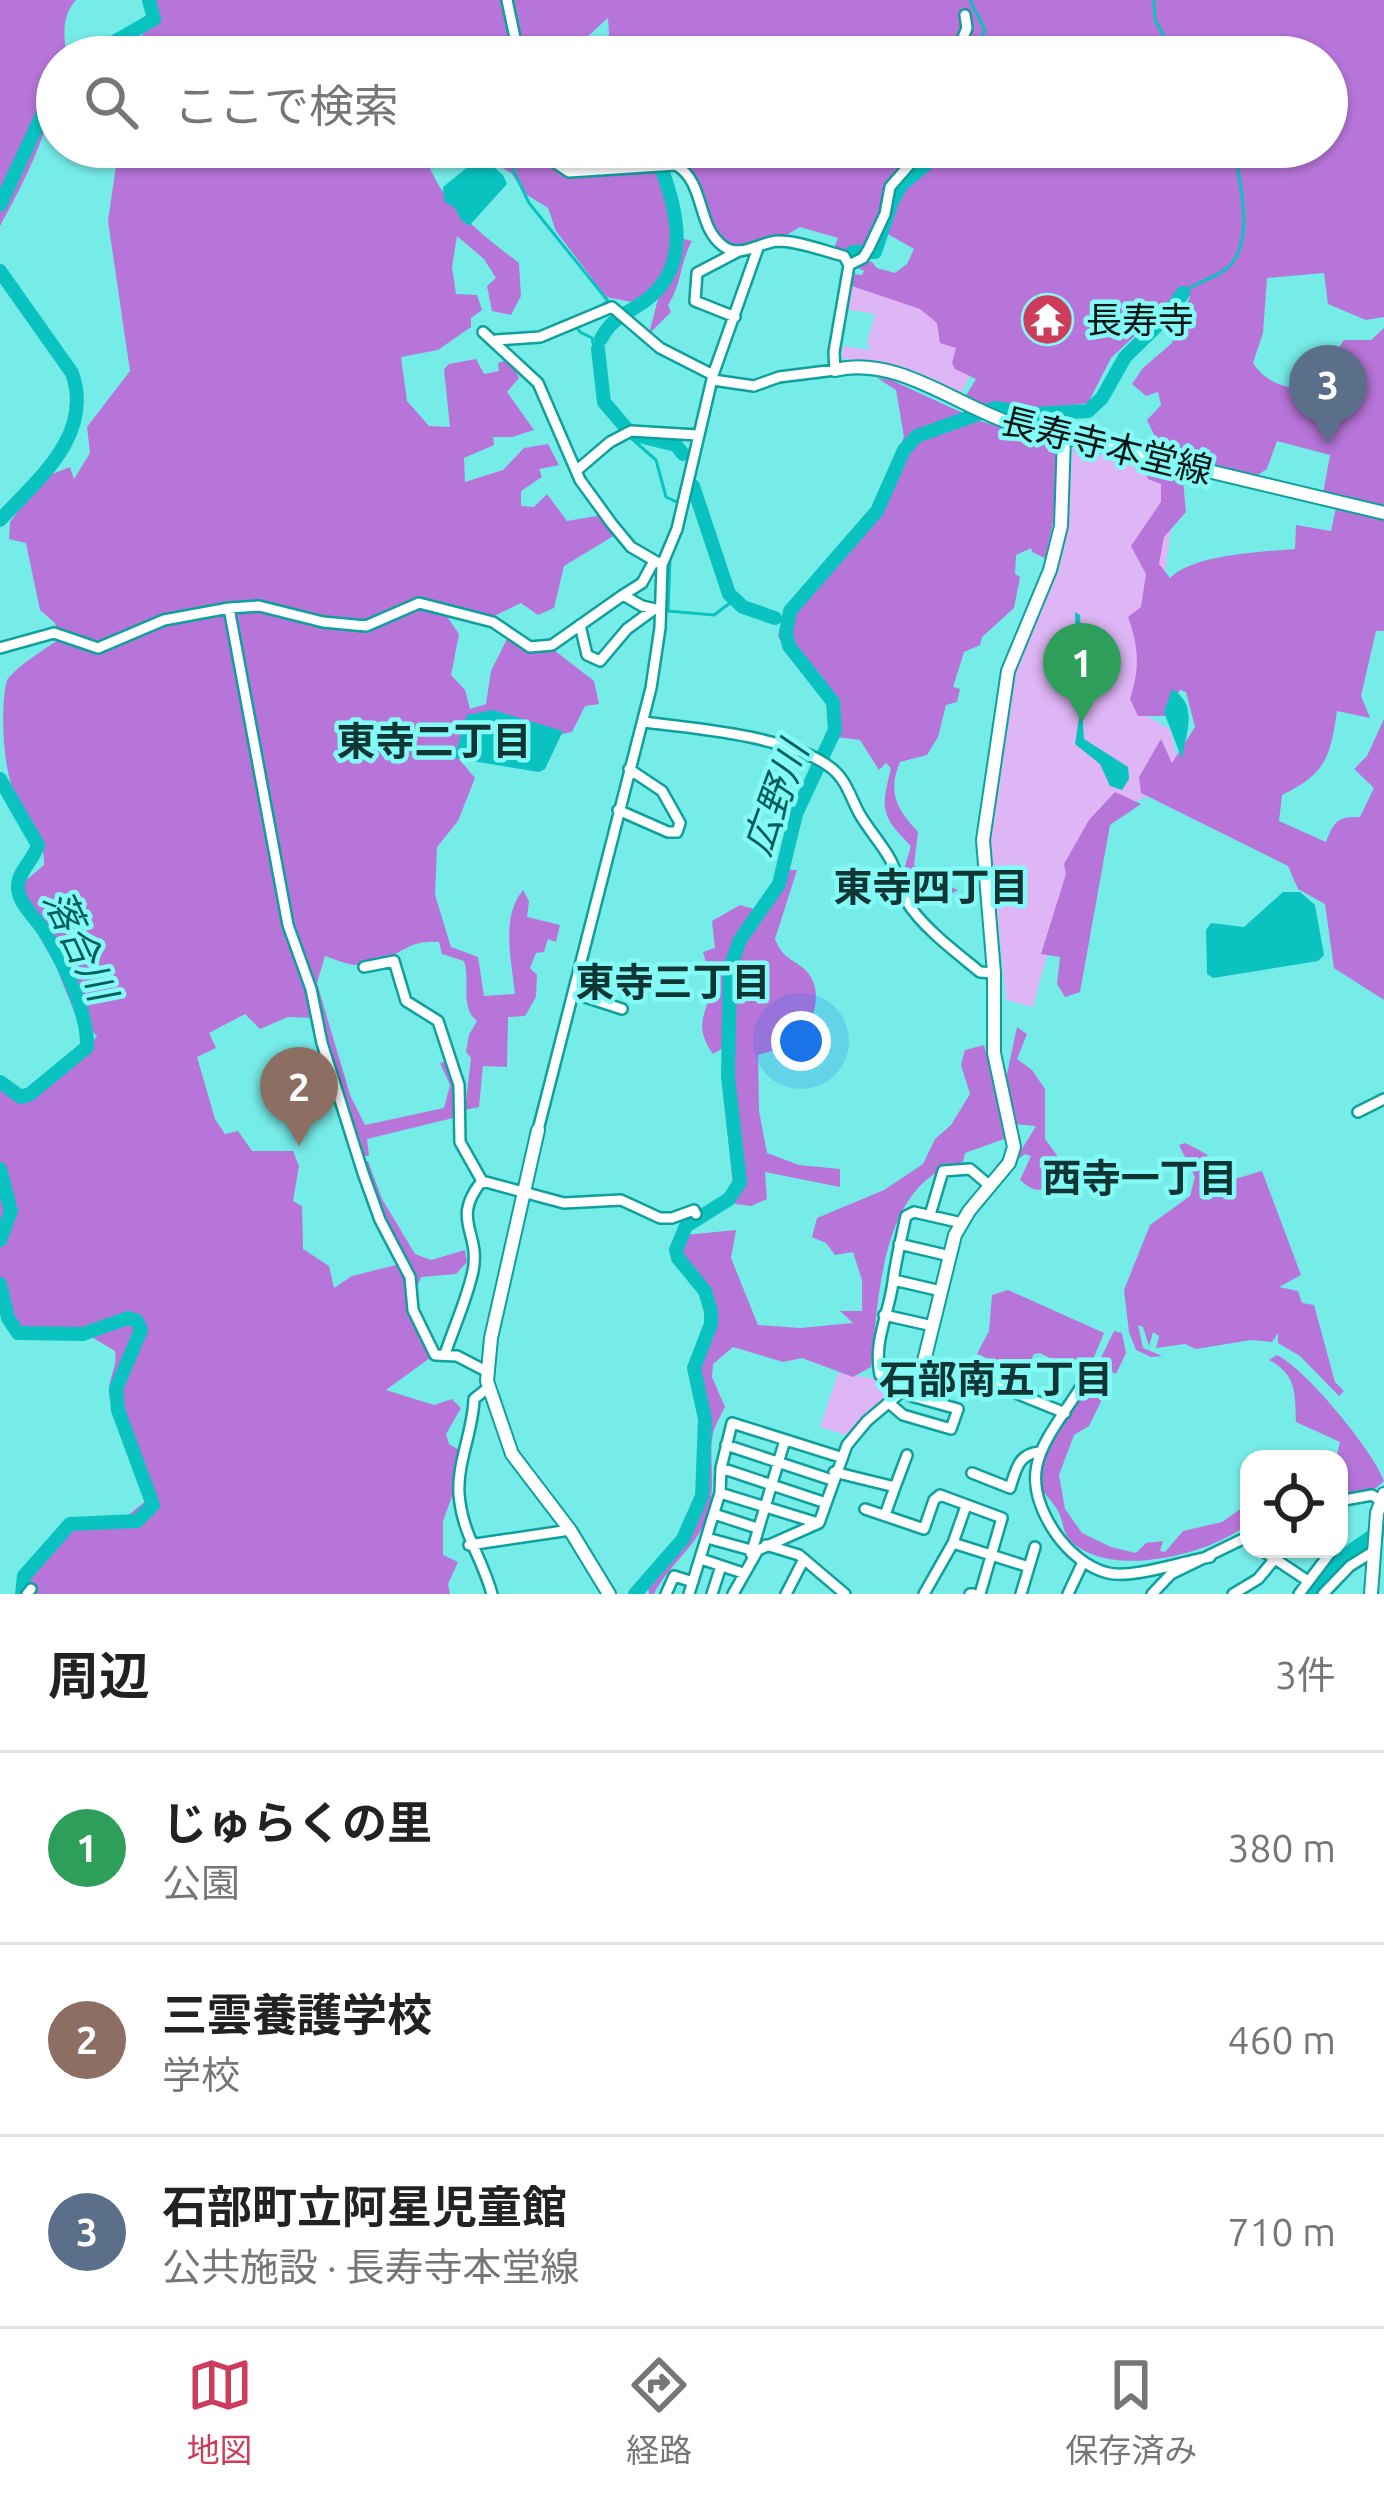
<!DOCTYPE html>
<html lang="ja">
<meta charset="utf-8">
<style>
:root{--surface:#fff;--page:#f6f6f6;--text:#222;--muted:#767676;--line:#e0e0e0;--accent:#cd3d5b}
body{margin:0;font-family:Ubuntu,"Noto Sans JP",sans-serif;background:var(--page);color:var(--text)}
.controls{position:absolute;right:36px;bottom:36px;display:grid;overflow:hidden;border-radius:24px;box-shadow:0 3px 9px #0004}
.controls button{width:108px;height:108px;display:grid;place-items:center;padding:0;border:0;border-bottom:3px solid var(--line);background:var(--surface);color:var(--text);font:60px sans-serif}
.you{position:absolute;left:801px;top:1041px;width:42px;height:42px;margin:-30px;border:9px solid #fff;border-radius:50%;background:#1a73e8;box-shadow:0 0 0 18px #1a73e833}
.badge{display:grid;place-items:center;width:78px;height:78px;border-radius:50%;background:var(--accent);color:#fff;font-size:39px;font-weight:700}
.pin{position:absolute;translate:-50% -99px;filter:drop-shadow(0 3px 6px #0008)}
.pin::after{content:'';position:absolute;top:63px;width:42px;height:36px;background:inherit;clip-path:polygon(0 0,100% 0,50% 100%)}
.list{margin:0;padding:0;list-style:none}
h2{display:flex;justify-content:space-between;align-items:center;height:156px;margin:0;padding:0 48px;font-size:51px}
h2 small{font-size:39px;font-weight:400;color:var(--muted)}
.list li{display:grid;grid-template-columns:78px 1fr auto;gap:36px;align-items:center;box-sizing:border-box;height:192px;padding:0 48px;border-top:3px solid var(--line)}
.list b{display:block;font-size:45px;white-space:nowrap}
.list p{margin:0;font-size:39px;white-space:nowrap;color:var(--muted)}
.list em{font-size:39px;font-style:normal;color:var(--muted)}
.icon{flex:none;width:66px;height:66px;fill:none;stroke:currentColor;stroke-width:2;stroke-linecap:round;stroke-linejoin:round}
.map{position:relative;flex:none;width:1384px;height:1594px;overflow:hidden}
.search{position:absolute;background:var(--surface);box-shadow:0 3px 9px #0004;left:36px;right:36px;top:36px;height:132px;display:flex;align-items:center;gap:30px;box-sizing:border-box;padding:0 42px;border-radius:66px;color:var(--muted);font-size:45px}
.sheet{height:732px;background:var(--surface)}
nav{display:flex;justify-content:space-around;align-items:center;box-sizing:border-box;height:168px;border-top:3px solid var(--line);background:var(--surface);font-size:33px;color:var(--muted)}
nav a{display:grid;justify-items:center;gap:6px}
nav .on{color:var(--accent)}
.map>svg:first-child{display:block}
.green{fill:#deb5f5}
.forest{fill:#b775d9}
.water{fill:#0ac3c0}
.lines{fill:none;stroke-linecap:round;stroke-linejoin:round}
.stream{stroke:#0ac3c0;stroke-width:3}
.river{stroke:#0ac3c0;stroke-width:14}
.street-casing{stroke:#0da09d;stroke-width:14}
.secondary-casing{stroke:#0da09d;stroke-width:16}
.street{stroke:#fff;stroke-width:9}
.secondary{stroke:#fff;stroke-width:12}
.labels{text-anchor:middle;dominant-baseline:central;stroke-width:9;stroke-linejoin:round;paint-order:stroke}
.poi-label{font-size:36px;fill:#001918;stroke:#84faf6;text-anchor:start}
.street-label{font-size:36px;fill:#001918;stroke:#84faf6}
.neighbourhood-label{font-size:39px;font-weight:bold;fill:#0f3535;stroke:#84faf6}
.water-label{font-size:39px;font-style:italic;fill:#025f5e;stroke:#84faf6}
</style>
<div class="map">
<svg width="1384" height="1594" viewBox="0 0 1384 1594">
<rect width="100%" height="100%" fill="#76ece9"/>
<path class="green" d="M853,281L914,303L951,324L973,370L959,398L899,368L842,358V346L871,350L867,343L875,314L850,310L845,305Z
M1073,445L1179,472L1145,715L1170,729L1178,761L1146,798L1120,804L1073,859L1033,1007L1006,1000L990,845L1018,657L1059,568L1067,534Z
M838,1373L896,1382L901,1388L849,1436L820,1427Z"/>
<path class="forest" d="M0,0H76C63,14 63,32 66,50L99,39L78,57H57C57,119 29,173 0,226Z
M151,0H1384V317L1366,320L1328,304L1324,273L1267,278L1263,333L1253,363C1269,388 1298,391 1326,391C1336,374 1332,356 1344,340H1371L1384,328V510L1323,494L1330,455L1277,441L1267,469L1256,476L1176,460V448L1158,443L1147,420L1161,405L1158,392L1146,396L1132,384L1143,368L1172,343L1190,296L1184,290L1111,358L1088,403C1044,409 1007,414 965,397L976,379L955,369L952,363L956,348L940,343L937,323L920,309L846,284L854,274L862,275L864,271L854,266L871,261L877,268L895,273L907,264L914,249L886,233L878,248L854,257L833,251L838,238L800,227C778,241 750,252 724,246L674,160L670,147H1327V57H610L604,55L609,34L608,18L588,36L584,57H126C132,39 150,34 157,12Z
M114,147H424C432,197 481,234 519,263L521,296L511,315L492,311L487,286L496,278L484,259L457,236L452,267L456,294L477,295L482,310L471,318V327L438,350L401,357L407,401L429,426L450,427L444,369L449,364L476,359L484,374L499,371L498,363L510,359L519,378L507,392L534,430L512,437H493L494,445L464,458L465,482L503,470L524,448L548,444L559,465L539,469L542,477L521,491V506L534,507L547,494L567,521L602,515L615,535L564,566L554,608L538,615L521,603L490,618L455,611L448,618L459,634L451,675L465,690L470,709L486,704L491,671L508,637L537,652L550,647L594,681L599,704L585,706L572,732L458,758L475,778L458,821L437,847L435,895L451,947L478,957L484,996L515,994C512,961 500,918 523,890L529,901L527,917L560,925L556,942L548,939L544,952L536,953L530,968L537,975L536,997L525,1016L508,1017L507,1067L483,1066L479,1107L465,1110L471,1058L466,1052L469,1035L477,1021C459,1007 471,981 464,961L442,954L439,942C403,939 398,961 364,965C352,967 337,960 325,956L317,983L350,1095L365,1125L444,1108L450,1085L440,1063L450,1060L461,1084L453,1118L367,1139L369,1156H362L317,1018L288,1017L260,1029L245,1014L209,1033L216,1048L197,1057L215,1119L225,1134L238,1131L252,1151H293L299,1166L293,1201L302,1206L303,1249L329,1266L334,1288L352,1276L400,1264L364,1162L368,1161L382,1199L415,1254L431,1260L465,1250L467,1262L456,1274L421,1277L409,1307L434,1355L386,1390L434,1405L452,1399L461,1408L446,1434L449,1444L467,1455L443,1521V1555L458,1562L448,1584L450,1594H23L18,1580L65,1525L126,1517L148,1499C137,1477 108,1412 109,1389C110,1375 118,1365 115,1351L90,1336L30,1338L9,1331L0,1302V1080L23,1099L78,1060L97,1036L76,1016L55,964L16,896L24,882L44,865C45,838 30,820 17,798C2,772 0,706 7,680C18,665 43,651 59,639L55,623L40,610L26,543L9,539L10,522L42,478L70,467L74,479L90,453L87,427L130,371L108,221L116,166Z
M472,147H651L675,217L676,237L692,241C680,262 682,284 668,305L671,312L649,334L661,287L637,303L606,297L556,231L548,208L524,193L512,174Z
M877,378L891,380L980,421L1057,443C1062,481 1054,521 1045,558L1032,552L1031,548L1016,555L1015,574L1020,577L1014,608L982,637L980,645L964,652L953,687L960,689L957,702L946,705L938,737L927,755L900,762C887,793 897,809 918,832L914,865L920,871L942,877L951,872L949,886L958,890L949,895L910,886L903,879L908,875L905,866L911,846C880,815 881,809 891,768L886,763L879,770L860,740L836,737C839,711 833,685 813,667C795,651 791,661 778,636L785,609L870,514L904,437L896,390Z
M1144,466L1182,471L1186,512L1164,537L1159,564L1170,578C1194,554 1262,552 1295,549L1296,525L1331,531L1336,508L1384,521V631H1376L1361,696L1370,718L1337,711C1330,759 1325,774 1282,795L1279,821L1326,842C1334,822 1337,816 1360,817L1374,788L1354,769L1367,756L1384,719V1000L1334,968L1325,904L1298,889L1288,866L1141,793L1139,777L1161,739L1172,763L1195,727L1186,692L1180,690L1165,716H1138L1130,699C1140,668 1139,647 1128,617L1141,607L1146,574L1131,546L1161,502V484L1148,479Z
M1115,792L1141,804L1110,825L1080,992L1065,997L1057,984L1060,957L1041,954L1066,874L1064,864L1089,820Z
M779,869L797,870L775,939C782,956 788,957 802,967C826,986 814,1017 803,1041L758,1055L759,1111L767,1153L799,1165L840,1169V1187L765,1172L767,1199L751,1206L735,1204L723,1090L726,1046L713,1054C690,1022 710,1010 715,977L708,970L703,952L715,948L712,921L740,905L754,909L773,888Z
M1017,1027L1027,1034L1017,1059L1032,1070L1045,1089V1139L1059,1158L1056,1183C1040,1193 1034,1192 1020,1180L1031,1156L1025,1154L1014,1162L1036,1126L1013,1124L1006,1079Z
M984,1045L1007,1132L1004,1139L965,1153L963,1162C880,1180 879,1298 871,1367L853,1377L802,1358L783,1362L733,1347L713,1364L712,1377L725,1407C721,1415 715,1425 713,1433C708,1459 717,1488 707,1517C696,1548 668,1565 654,1594H649L648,1586C697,1528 716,1495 707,1416C706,1404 699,1392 698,1379C696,1357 717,1338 717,1317C718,1293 692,1271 681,1252L685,1235L736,1230L731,1258L758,1325L800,1328L853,1323L840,1311H862V1280L853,1252L835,1255L826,1243L812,1237L817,1218L884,1190L923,1164L935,1139L951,1125L970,1094L961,1065L965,1050Z
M1185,1143C1193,1147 1205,1152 1212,1159C1236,1184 1226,1181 1262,1171L1301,1275L1279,1287L1298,1291L1302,1303L1314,1305L1335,1382L1344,1391L1339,1396L1300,1356L1278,1343V1333L1272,1342L1251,1340L1196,1349L1185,1344L1156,1348L1159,1336L1153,1332L1149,1346L1143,1327L1138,1325L1143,1348L1162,1356L1151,1357L1136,1350L1129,1332L1124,1290L1150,1225L1190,1196L1195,1177L1179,1145Z
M1008,1290L1104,1333L1086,1376L1080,1379V1374L1040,1353L1034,1354L1023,1374L977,1354L989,1331L992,1295Z
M1114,1331L1122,1333L1126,1353L1116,1374L1098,1364Z
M1277,1355C1306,1369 1374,1452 1384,1481L1376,1488L1339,1496L1336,1459L1340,1442L1296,1422C1295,1393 1297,1375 1269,1360Z
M1091,1374L1110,1383L1089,1426L1074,1435L1059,1475L1065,1509L1082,1533L1111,1547L1136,1553L1146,1543L1163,1541L1160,1551L1165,1552L1183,1531L1222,1522L1249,1503V1523C1211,1555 1107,1581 1069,1539C1063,1532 1063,1521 1059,1513C1054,1501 1042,1495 1040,1482C1038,1454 1077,1399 1091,1374Z"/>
<path class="water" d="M481,156L503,175L507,184L469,226L461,220L455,208L444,201L443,187Z
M1075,612L1080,615L1081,640L1089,665L1082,711L1084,739L1128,767L1129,779L1122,790L1110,786L1100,764L1075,744L1081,706L1076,688L1070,684L1076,643Z
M1172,689C1199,705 1186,733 1182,759L1164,712Z
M493,710L563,731L545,769L539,772L454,758L467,715Z
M1283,892H1300L1315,905L1324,955L1318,961L1213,978L1207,974L1206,930L1211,923L1244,927Z"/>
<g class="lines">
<path class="stream" d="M970,0L985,30L972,57
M1154,0L1155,20L1176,57
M482,147L512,167L529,203L608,301L595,310
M932,159L940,147
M1183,293C1196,281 1212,280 1226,269C1257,244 1239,182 1234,147
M575,325L580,332L592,338L598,365
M631,438L656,460L666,497L679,503
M670,559L668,611L714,615L734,600
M783,620L787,621"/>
<path class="river" d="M88,57L154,19L149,0
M0,205L57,83
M853,252H875L892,201L902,184L932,159
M0,271L72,373C94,435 38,479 0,520
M601,339C613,315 631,313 650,297C697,257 671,195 654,147
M598,349L604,402L626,428
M639,436L676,445L683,454
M693,486L729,594L743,607L775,618
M0,779L38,845C34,859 18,872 18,886C17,903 38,920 46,934C64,964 88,1012 87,1047L30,1094L21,1097L0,1082
M0,1169L11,1211L0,1240
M0,1284L8,1318L18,1333L83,1334L128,1318L137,1321L141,1330L116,1389L118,1410L153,1505L137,1521L70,1524L24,1576L22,1594
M635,1594L683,1539L702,1496L705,1419L694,1368L711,1324V1311L705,1291L678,1258L676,1250L686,1226L729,1199L740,1182L728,1077L730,968L740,940L779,884L796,814L835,730L833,702L789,646L786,633L790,611L877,511L904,450L917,436L995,408L1033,414L1088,411L1102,398L1125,357L1167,316L1183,293
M1310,1594L1338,1560L1384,1528"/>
<defs>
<path id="street" d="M507,0L519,57
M955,57L967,28L965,15
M543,147L551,160L569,172L676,165C706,183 696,226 723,246C740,259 760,242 778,241C799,241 824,251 844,256L849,265
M735,317L695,301L697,273L737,252
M483,332L538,383L580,480L612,524L631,547L662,565
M496,340L540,337L612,307L660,348L713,375
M713,380L754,386L779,377L835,370L834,352L849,265L863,258L869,248L885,214L890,187L925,147
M576,471L610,442L631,431L697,435
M623,595L642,583L654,561
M229,608L288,925L311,989L322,1043L363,1173L380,1220L410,1277L413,1310L435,1355L457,1356L486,1371
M580,625L587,655L600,661L627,629L653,610
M0,648L54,633L98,648L164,620L229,608L259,606L323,622L366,626L419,603L493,622L530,647L552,645L623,595L642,606L660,610
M643,722C693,728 789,736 830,767C846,779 850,796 859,813C868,829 881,843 890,859C898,873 898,889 907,902C923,928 957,953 980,972L994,973
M618,810L668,832H677L680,823L662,791L629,769
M364,967L394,961L406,1001L438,1021L459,1085L460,1142L482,1181
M573,993L622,1009
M1358,1112L1384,1099
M538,1130L651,688L660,628L662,565L677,529L713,375L758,248
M482,1181L564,1203L621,1200L660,1218H672L694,1210L696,1214
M930,1215L943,1171L970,1169L990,1186
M899,1244L950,1256
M894,1280L941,1291
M884,1315L933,1326
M445,1354C454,1327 467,1299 473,1271C481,1232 450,1220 482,1181
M1084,1382C1049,1439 1011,1468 1056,1534C1068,1551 1087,1568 1108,1573C1133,1579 1183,1561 1210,1557
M991,1383L1065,1413
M489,1387L474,1399C473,1432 457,1462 459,1494C462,1534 482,1557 492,1594
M889,1403L903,1415L951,1429L958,1409L911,1396L896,1379L880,1375C873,1341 889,1314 893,1282C896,1259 901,1239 906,1216L914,1212L962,1223
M726,1445L832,1480
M721,1468L826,1503
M834,1472L895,1487L885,1515
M972,1473L1010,1488C1016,1470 1018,1454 1039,1452
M895,1487L907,1455
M720,1493L818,1523
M1339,1501L1372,1495L1384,1503
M865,1509L924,1529L934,1500L940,1495L1002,1518L980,1594
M714,1514L757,1528
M707,1538L751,1550
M953,1543L1029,1567
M469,1545L570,1530
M766,1545L799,1555L845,1594
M1260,1549L1308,1581
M751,1554L785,1440
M701,1559L743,1573
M27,1594L31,1589
M666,1594L674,1576L693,1582
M689,1594L720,1493L721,1468L732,1423L840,1457
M712,1594L721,1566
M733,1594L758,1550L819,1523L847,1445L867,1421L906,1388
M786,1594L804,1559
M924,1594L953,1543L966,1506
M970,1594H973
M1021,1594L1035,1547
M1068,1594L1083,1562
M1152,1594L1171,1574L1249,1536
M1233,1594L1258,1579L1273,1561
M1299,1594L1333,1549
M1323,1594L1350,1566L1374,1551"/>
<path id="secondary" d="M835,370C898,355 958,407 1016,425L1384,513
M538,1130L491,1338L487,1381L512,1454L570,1530L609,1594
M906,1388L924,1361L955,1235L969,1211L1009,1163L1014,1147L994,1053V973L983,840L1008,671L1050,570L1061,526L1064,437
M1371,1594L1377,1513L1384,1494"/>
</defs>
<use href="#street" class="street-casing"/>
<use href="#secondary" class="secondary-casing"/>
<use href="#street" class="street"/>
<use href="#secondary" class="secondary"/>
</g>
<defs>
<symbol id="temple-disc" viewBox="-11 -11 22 22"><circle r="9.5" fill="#cd3d5b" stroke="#84faf6"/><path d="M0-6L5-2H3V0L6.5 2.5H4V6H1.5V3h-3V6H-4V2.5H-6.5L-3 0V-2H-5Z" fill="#fff"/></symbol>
</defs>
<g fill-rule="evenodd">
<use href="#temple-disc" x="1018" y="290" width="59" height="59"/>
</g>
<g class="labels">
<g class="poi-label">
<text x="1086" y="319">長寿寺</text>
</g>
<g class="street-label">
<text transform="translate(1107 445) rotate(14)">長寿寺本堂線</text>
</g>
<g class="neighbourhood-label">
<text x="434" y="740">東寺二丁目</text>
<text x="931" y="886">東寺四丁目</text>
<text x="673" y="981">東寺三丁目</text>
<text x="1140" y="1177">西寺一丁目</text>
<text x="996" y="1378">石部南五丁目</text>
</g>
<g class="water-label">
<text transform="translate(775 798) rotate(-70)">広野川</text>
<text transform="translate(81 945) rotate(65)">落合川</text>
</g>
</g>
</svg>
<div class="controls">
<button><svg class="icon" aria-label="locate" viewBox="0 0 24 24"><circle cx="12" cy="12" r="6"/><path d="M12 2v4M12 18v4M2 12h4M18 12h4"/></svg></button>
</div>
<div class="you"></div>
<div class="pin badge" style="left:1082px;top:722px;background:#2e9e5b">1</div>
<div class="pin badge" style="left:299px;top:1146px;background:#8d6e63">2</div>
<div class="pin badge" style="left:1328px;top:444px;background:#5c6f8a">3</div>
<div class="search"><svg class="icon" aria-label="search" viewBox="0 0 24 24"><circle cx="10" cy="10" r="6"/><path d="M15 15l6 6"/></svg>ここで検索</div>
</div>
<section class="sheet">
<h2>周辺<small>3件</small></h2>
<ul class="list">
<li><span class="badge" style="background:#2e9e5b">1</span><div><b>じゅらくの里</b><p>公園</p></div><em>380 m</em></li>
<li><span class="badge" style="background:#8d6e63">2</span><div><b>三雲養護学校</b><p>学校</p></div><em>460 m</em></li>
<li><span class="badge" style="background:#5c6f8a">3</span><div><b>石部町立阿星児童館</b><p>公共施設 · 長寿寺本堂線</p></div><em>710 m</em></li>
</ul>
</section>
<nav>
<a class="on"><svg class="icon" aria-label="map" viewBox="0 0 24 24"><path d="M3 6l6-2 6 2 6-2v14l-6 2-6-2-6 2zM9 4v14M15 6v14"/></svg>地図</a>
<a><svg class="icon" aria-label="directions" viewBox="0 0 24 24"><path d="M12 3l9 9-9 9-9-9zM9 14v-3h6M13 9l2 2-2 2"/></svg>経路</a>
<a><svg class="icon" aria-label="saved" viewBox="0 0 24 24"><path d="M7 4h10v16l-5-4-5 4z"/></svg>保存済み</a>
</nav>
